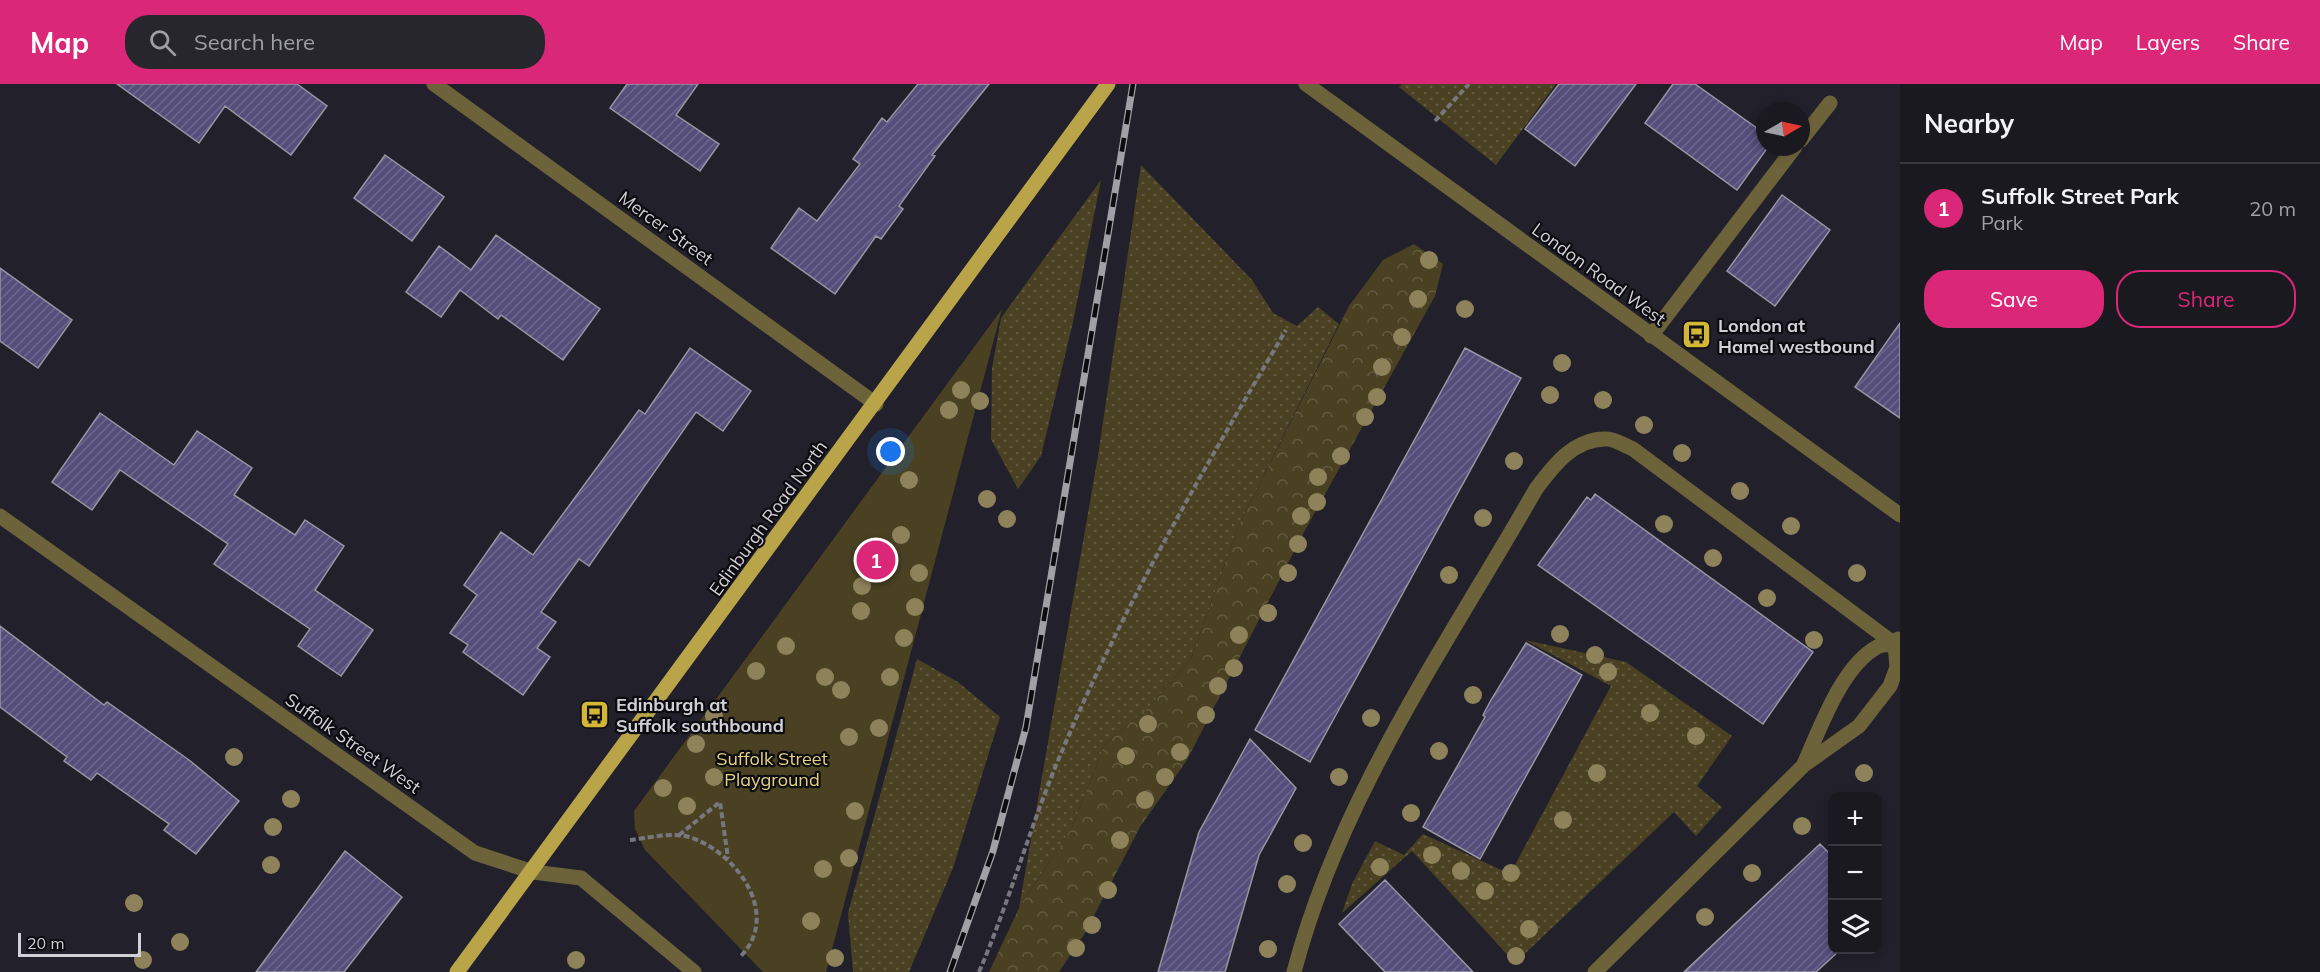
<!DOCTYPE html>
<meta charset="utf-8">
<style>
:root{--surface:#1a1920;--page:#27262d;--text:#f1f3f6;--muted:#9fa0a5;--line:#38383e;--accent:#db2777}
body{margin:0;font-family:Mulish,sans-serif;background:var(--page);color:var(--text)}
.controls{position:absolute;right:18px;bottom:18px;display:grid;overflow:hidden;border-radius:12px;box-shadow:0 3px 9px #0003}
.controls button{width:54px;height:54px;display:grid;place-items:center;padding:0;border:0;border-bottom:2px solid var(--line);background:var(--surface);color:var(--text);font:30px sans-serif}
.compass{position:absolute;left:1756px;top:18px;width:54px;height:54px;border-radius:50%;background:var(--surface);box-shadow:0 3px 9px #0003;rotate:81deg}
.scale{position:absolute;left:18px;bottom:15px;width:123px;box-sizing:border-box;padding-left:6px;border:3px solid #d1d0d7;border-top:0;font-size:16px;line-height:21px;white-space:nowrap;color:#d1d0d7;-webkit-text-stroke:4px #0c0b10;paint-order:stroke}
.you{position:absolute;left:891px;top:368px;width:21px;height:21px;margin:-15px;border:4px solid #fff;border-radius:50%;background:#1a73e8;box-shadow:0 0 0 9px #1a73e833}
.badge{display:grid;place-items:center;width:39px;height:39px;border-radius:50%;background:var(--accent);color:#fff;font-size:20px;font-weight:700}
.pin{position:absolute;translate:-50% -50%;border:3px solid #fff;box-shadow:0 2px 6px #0006}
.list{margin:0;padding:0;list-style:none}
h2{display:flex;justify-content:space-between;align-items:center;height:78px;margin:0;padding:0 24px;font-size:26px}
h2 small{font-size:20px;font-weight:400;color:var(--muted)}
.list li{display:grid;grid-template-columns:39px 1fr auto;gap:18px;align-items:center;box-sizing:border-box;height:90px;padding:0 24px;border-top:2px solid var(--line)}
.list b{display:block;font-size:22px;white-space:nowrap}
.list p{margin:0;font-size:20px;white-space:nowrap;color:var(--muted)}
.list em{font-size:20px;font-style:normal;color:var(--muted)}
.actions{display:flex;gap:12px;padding:18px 24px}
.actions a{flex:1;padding:14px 0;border:2px solid var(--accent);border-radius:24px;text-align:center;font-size:21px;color:var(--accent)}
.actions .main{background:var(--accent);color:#fff}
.icon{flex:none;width:33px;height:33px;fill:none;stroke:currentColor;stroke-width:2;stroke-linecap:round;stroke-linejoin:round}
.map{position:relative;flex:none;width:1900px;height:888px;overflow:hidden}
header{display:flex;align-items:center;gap:36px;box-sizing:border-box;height:84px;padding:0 30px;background:var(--accent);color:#fff}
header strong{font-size:28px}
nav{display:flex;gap:33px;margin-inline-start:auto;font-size:21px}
.search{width:420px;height:54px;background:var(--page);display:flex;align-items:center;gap:15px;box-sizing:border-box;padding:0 21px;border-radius:24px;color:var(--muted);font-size:22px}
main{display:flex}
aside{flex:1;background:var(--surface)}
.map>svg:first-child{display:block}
.grass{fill:url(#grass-dots)}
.forest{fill:url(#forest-crowns)}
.park{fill:#494122}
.building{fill:url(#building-hatch);stroke:#9796a2;stroke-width:1.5}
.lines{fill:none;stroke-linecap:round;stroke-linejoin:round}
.path{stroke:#78777f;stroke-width:4;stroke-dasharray:6 3;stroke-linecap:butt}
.minor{stroke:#6d633a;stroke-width:15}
.major{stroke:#b9a449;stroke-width:15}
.rail-casing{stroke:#a1a0a7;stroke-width:7}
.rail{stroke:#0c0b10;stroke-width:4.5;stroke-dasharray:14;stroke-linecap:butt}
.tree{fill:#8d825a}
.labels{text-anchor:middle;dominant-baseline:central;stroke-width:4.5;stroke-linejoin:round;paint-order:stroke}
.street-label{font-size:18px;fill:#d1d0d7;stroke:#0c0b10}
.poi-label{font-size:18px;font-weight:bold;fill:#d1d0d7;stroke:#0c0b10;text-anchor:start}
.park-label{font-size:18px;fill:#e5d281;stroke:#0c0b10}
</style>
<header>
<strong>Map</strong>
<div class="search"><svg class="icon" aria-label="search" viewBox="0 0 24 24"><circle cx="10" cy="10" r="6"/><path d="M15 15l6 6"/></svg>Search here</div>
<nav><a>Map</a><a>Layers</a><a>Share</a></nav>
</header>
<main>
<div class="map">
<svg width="1900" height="888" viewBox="0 0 1900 888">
<defs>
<pattern id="grass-dots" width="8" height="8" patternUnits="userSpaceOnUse" patternTransform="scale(1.5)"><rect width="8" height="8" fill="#494122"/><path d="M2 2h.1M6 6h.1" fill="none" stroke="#625b41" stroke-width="1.8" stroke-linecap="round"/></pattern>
<pattern id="forest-crowns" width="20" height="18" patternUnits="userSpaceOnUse" patternTransform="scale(1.5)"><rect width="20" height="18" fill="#494122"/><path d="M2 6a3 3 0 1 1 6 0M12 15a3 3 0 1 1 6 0" fill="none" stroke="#625b41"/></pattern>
<pattern id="building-hatch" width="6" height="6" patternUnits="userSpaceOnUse" patternTransform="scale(1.5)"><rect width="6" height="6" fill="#554e7b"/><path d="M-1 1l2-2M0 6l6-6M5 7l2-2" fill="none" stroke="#6c668d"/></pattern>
</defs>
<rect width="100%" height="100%" fill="#22212b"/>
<path class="grass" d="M1402,0H1556L1496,81L1399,3Z
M1141,81L1252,196L1273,229L1297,242L1318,223L1339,240L1238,443L1191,575L1148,624L1105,660L1072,743L1019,824L1098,372Z
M1101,96L1073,238L1041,372L1018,405L991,355L992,284L1001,234Z
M1525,556L1626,578L1732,652L1697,702L1722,723L1696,752L1674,728L1515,879L1412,767L1342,829L1352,800L1375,757L1404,771L1423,750L1510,790L1611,602Z
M917,575L958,598L1000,633L953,784L909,888H853L848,829Z"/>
<path class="forest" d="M1414,160L1443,180L1435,212L1304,448L1187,676L1140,743L1085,849L1059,888H989L1019,824L1072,743L1105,660L1148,624L1191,575L1238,443L1349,222L1383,176Z"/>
<path class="park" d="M1002,225L826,888H763L645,766L635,745L634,727Z"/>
<path class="building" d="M117,0H297L327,22L291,71L225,22L199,59Z
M627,0H698L676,31L719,60L700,87L610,24Z
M918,0H989L932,71L935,72L899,122L903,125L881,155L876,152L835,210L771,164L799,124L817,137L860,80L853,75L882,34L887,38Z
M1559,0H1636L1575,82L1525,45Z
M1673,0H1695L1765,50V63H1768L1737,106L1645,39Z
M385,71L444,113L412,157L354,114Z
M1782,111L1830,146L1775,222L1727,187Z
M496,151L600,225L563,276L501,231L498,235L460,206L441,233L406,208L439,162L471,186Z
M0,184L72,236L38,284L0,257Z
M1900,239V334L1855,303Z
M690,264L751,307L723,347L696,328L589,482L579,475L541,528L556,538L537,564L550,573L523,611L463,568L468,561L450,549L477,511L464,501L501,448L533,471L639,326L645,330Z
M1465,264L1521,294L1310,678L1255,646Z
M100,329L174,381L197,347L252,384L234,411L295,451L305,436L344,462L315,506L373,546L341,592L298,562L310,545L214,480L228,460L120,386L92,426L52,398Z
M1595,410L1813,568L1763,640L1538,481L1587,413L1591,416Z
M0,542L104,621L107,618L189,676L239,717L196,770L164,746L169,740L97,689L91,696L64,677L67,673L0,623Z
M1526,559L1582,591L1480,775L1423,743L1485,633L1483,631L1491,616Z
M1250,655L1296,704L1259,771L1225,888H1158L1199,748Z
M1820,760L1833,773V866H1840L1816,888H1684Z
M345,767L402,813L344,888H256Z
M1385,796L1411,823L1473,888H1385L1339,840Z"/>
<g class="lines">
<path class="path" d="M1435,37L1469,0
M679,751L720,718L728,774
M630,756C648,754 672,748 689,753C737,768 782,831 740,873
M979,888C1010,816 1031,739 1062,667C1124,520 1205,383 1286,246"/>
<path class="minor" d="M434,0L876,320
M1306,0L1900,431
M1801,56L1830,19
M1651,252L1795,63
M0,432L475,769L533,788L581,794L694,888
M1804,680C1820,645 1841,583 1877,563C1882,560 1889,561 1895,560
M1294,888C1340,712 1447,561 1536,405C1553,382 1574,354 1607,355C1615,355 1625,362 1633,365L1900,564
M1595,888L1804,681L1859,642L1890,602L1897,583L1895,560L1898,555"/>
<path class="major" d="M457,888L1108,0"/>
<defs>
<path id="rail" d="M950,888L993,767L1026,643L1133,0"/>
</defs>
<use href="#rail" class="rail-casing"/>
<use href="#rail" class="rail"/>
</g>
<g class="tree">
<circle cx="1429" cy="176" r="9"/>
<circle cx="1418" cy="215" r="9"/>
<circle cx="1465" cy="225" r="9"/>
<circle cx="1402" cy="253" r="9"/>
<circle cx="1562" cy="279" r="9"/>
<circle cx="1382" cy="283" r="9"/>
<circle cx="961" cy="306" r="9"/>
<circle cx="1550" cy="311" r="9"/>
<circle cx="1377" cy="313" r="9"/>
<circle cx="1603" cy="316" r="9"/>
<circle cx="980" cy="317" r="9"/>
<circle cx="949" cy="326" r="9"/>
<circle cx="1365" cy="333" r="9"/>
<circle cx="1644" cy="341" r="9"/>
<circle cx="1682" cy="369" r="9"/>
<circle cx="1341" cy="372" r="9"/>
<circle cx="1514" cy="377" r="9"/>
<circle cx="1318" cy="393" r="9"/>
<circle cx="909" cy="396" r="9"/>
<circle cx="1740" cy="407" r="9"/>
<circle cx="987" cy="415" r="9"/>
<circle cx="1317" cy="418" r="9"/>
<circle cx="1301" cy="432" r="9"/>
<circle cx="1483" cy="434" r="9"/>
<circle cx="1007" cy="435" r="9"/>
<circle cx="1664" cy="440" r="9"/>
<circle cx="1791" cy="442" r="9"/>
<circle cx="901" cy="451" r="9"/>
<circle cx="1298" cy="460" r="9"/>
<circle cx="1713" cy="474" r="9"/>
<circle cx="919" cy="489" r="9"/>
<circle cx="1288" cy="489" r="9"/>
<circle cx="1857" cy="489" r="9"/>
<circle cx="1449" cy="491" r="9"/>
<circle cx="862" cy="502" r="9"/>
<circle cx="1767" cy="514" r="9"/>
<circle cx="915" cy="523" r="9"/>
<circle cx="861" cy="527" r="9"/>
<circle cx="1268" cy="529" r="9"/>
<circle cx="1560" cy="550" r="9"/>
<circle cx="1239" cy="551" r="9"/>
<circle cx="904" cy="554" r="9"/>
<circle cx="1814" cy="556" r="9"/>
<circle cx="786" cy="562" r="9"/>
<circle cx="1595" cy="571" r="9"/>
<circle cx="1234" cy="584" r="9"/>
<circle cx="756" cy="587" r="9"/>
<circle cx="1608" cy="588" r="9"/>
<circle cx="825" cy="593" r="9"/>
<circle cx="890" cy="593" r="9"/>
<circle cx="1218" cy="602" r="9"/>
<circle cx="841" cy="606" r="9"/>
<circle cx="1473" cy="611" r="9"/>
<circle cx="1650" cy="629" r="9"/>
<circle cx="1206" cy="631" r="9"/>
<circle cx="714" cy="632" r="9"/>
<circle cx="1371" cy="634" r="9"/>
<circle cx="1148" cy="640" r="9"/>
<circle cx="879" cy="644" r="9"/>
<circle cx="1696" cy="652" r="9"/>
<circle cx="849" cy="653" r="9"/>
<circle cx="696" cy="660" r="9"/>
<circle cx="1439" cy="667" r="9"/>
<circle cx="1180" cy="668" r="9"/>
<circle cx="1126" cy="672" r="9"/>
<circle cx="234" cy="673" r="9"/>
<circle cx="1597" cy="689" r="9"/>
<circle cx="1864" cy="689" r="9"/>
<circle cx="714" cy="693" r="9"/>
<circle cx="1165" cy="693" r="9"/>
<circle cx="1339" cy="693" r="9"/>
<circle cx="663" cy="704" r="9"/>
<circle cx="291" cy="715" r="9"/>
<circle cx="1145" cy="716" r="9"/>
<circle cx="687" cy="722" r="9"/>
<circle cx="855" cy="727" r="9"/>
<circle cx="1411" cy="729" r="9"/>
<circle cx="1563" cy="736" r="9"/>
<circle cx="1802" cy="742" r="9"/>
<circle cx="273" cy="743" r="9"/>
<circle cx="1120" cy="756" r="9"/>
<circle cx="1303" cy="759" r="9"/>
<circle cx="1432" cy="771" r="9"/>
<circle cx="849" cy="774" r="9"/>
<circle cx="271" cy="781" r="9"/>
<circle cx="1380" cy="783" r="9"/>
<circle cx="823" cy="785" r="9"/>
<circle cx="1461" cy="787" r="9"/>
<circle cx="1511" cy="789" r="9"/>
<circle cx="1752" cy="789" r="9"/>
<circle cx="1287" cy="800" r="9"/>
<circle cx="1108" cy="806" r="9"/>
<circle cx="1485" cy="807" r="9"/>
<circle cx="134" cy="819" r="9"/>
<circle cx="1705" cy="833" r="9"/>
<circle cx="811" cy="837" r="9"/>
<circle cx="1092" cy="841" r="9"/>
<circle cx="1529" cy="845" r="9"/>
<circle cx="180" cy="858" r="9"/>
<circle cx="1076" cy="864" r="9"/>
<circle cx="1268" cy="865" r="9"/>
<circle cx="1516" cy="872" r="9"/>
<circle cx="835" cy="874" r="9"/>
<circle cx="143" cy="876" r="9"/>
<circle cx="576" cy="876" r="9"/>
</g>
<defs>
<symbol id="bus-square" viewBox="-11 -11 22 22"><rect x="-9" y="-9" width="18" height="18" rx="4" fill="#d3b635" stroke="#0c0b10"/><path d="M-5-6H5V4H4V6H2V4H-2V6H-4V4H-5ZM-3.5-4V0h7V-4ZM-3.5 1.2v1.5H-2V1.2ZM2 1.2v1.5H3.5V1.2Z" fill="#111"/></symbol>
</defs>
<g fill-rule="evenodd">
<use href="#bus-square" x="1680" y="234" width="33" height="33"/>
<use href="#bus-square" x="578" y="614" width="33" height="33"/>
</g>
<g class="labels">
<g class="street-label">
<text transform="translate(666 144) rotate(36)">Mercer Street</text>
<text transform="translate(1599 190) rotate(36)">London Road West</text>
<text transform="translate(768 434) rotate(-54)">Edinburgh Road North</text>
<text transform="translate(353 659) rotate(35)">Suffolk Street West</text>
</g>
<g class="poi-label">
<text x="1718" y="241">London at<tspan x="1718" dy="21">Hamel westbound</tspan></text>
<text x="616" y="620">Edinburgh at<tspan x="616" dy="21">Suffolk southbound</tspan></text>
</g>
<g class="park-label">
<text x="772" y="674">Suffolk Street<tspan x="772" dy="21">Playground</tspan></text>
</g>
</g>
</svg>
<div class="controls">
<button>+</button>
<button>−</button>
<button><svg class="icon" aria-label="layers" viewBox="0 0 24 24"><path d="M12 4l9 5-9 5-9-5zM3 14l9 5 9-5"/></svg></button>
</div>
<svg class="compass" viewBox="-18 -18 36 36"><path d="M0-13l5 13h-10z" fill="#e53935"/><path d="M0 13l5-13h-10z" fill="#9fa0a5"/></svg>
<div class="scale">20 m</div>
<div class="you"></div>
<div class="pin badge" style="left:876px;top:476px">1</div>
</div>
<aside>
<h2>Nearby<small></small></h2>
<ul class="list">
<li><span class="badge">1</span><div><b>Suffolk Street Park</b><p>Park</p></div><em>20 m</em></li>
</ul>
<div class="actions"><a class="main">Save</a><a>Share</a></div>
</aside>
</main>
